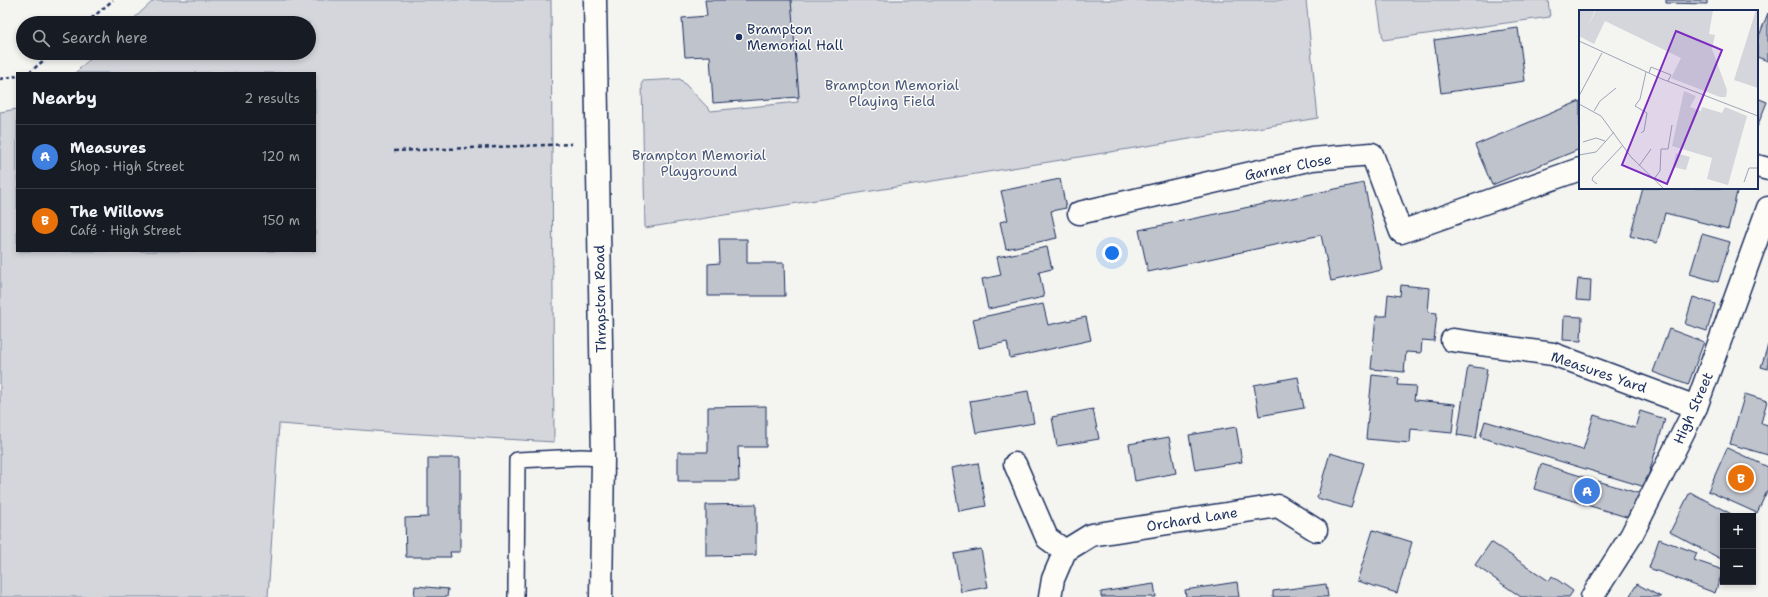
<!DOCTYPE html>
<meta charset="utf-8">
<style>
:root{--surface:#171b24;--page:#20242c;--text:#f1f3f6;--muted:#9ea1a6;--line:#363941;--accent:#919bb2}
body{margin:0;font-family:"Shantell Sans",sans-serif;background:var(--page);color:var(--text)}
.controls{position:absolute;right:12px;bottom:12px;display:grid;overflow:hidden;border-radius:0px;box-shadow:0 2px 6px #0003}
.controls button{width:36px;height:36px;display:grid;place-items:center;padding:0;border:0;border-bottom:1px solid var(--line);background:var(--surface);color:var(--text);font:20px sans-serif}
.you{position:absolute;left:1112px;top:253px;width:14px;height:14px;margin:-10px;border:3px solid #fff;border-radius:50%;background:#1a73e8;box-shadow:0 0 0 6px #1a73e833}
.badge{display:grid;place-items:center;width:26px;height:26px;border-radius:50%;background:var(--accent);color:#fff;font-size:13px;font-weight:700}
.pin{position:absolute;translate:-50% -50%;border:2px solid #fff;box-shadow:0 1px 4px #0006}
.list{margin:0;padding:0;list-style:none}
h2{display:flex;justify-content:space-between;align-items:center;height:52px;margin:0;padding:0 16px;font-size:17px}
h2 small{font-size:13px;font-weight:400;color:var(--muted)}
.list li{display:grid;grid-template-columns:26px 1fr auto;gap:12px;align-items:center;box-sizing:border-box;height:64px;padding:0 16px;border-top:1px solid var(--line)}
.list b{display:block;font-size:15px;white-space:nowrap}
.list p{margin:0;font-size:13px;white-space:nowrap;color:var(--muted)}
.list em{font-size:13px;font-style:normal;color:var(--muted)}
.icon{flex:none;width:22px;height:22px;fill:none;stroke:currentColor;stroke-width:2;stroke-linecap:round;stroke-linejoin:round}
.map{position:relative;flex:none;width:1768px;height:597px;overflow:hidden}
.search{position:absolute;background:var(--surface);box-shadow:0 2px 6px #0003;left:16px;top:16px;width:300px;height:44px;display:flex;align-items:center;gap:10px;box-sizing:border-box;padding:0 14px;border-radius:22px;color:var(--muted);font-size:15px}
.panel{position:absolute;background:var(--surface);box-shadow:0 2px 6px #0003;left:16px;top:72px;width:300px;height:180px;border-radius:0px}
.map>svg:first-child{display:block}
.green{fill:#d4d6db;stroke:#78829c}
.building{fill:#bfc3cc;stroke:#1b2f5e}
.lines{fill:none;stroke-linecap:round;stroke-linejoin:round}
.lane-casing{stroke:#1b2f5e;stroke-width:18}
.street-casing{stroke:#1b2f5e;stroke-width:25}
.secondary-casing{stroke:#1b2f5e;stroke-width:25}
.path{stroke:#1b2f5e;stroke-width:2.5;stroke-dasharray:4 3;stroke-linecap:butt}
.lane{stroke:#fdfcf7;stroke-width:15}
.street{stroke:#fdfcf7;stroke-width:22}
.secondary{stroke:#fdfcf7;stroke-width:22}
.poi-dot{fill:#1b2f5e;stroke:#fdfcf7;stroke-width:1.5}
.labels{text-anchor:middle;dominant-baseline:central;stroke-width:3;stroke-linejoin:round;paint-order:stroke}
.poi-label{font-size:14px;fill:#1b2f5e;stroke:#fdfcf7;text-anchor:start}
.park-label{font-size:14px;fill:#49597d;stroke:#fdfcf7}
.street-label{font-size:14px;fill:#1b2f5e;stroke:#fdfcf7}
.inset-road{fill:none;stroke:#9da5b6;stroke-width:1}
.view{fill:#7b2cbf;fill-opacity:0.15;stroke:#7b2cbf;stroke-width:2}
.inset-edge{fill:none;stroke:#1b2f5e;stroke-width:2}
</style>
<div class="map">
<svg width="1768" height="597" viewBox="0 0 1768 597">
<rect width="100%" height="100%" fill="#f4f4f1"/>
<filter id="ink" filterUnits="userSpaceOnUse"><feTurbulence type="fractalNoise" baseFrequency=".025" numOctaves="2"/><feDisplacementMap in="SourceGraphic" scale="8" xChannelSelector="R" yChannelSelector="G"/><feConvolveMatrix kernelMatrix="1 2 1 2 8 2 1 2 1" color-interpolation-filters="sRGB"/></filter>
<g filter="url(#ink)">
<path class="green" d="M154,0H551L554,442L387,432L279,424L268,597H0V112L17,109V251H315V73H75L96,53H309V23H129Z
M790,0H1306L1318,118L645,228L642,81L680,79L711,111L798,102Z
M1377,0H1548L1550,17L1383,40Z"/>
<path class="building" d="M705,0H791L799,97L713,103L710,56L685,57L682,18L707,16Z
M1666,0H1707V4L1666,3Z
M1768,13V61L1757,57V41Z
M1518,28L1525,81L1441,93L1434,40Z
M1757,98L1767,102L1757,127Z
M1580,101V149L1492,185L1475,145Z
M1060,179L1066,208L1051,211L1057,238L1006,249L1000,222L1008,220L1001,191Z
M1364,183L1382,270L1331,281L1321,235L1148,272L1139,230Z
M1643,188H1738L1728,229L1665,213L1657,243L1630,236Z
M1702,234L1730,242L1718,282L1690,274Z
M719,239H747V263H784L785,296H708V264L720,263Z
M1047,247L1052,269L1039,272L1044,297L988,309L982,279L1001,275L997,257Z
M1578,279L1591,280L1590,301L1576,300Z
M1401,285L1430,288L1428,312L1437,313L1434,341L1422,340L1421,353L1406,352L1404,372L1371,369L1376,316H1386L1388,294L1400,296Z
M1693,297L1715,304L1707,331L1685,324Z
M1043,304L1048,325L1086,317L1091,340L1010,358L1007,342L979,348L973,319Z
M1564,316L1582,317L1581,341L1563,340Z
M1669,329L1704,342L1688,385L1653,372Z
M1768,345V369L1761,367Z
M1468,366L1487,369L1476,438L1457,435Z
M1372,375L1399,378L1398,385L1416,386L1414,400L1455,404L1452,433L1411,429L1410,443L1366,439Z
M1298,377L1304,408L1259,416L1254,385Z
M1028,391L1034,423L976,433L970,401Z
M1745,394L1767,401L1761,423L1768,425V455L1730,444Z
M766,406V447H738L739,481H678V452H708V407Z
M1093,409L1099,439L1057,446L1052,417Z
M1640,411L1665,419L1645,487L1480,437L1485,421L1583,450L1594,415L1635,428Z
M1236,427L1242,462L1195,470L1189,435Z
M1169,437L1176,473L1135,481L1129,444Z
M1727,448L1768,467V489L1757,513L1708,491Z
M1330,453L1364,463L1351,508L1317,498Z
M428,458H460V552H450L451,557H406L405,518L428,517Z
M978,463L986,506L959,511L951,468Z
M1541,464L1641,494L1633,519L1534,489Z
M1690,492L1735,516H1723V560L1670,532Z
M756,504V555L706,556V505Z
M1373,530L1412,542L1397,593L1357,581Z
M1659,539L1697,553L1694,560L1723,570L1715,593L1649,568Z
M1491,542L1549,581L1552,576L1573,591L1569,597H1521L1475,565Z
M981,549L988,587L961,592L954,554Z
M1237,582L1239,597H1186L1185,590Z
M1154,584L1156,597H1101V592Z
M1326,584L1328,597H1273V591Z
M1637,584L1661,597H1629Z
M415,586L448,589L447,597H414Z"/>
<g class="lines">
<defs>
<path id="lane" d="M516,597L517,460L581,457L603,458"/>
<path id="street" d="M1757,166L1768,169
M1079,213L1312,159L1372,154L1401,232L1580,169
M1452,340L1553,354L1696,407
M1015,464L1047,538L1065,551
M1050,597L1053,579L1065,551L1091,535L1278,506L1316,530"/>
<path id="secondary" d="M595,0L603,458L601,597
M1592,597L1631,536L1696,407L1768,208"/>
</defs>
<use href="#lane" class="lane-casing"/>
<use href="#street" class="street-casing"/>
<use href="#secondary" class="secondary-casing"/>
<path class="path" d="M86,23L113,0
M29,73L52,53
M0,79L17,76
M394,151L572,144"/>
<use href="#lane" class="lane"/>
<use href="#street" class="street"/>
<use href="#secondary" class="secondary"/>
</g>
</g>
<circle class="poi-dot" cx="739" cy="37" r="4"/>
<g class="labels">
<g class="poi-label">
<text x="747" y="29">Brampton<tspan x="747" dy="16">Memorial Hall</tspan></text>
</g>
<g class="park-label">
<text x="892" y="85">Brampton Memorial<tspan x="892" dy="16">Playing Field</tspan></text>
<text x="699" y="155">Brampton Memorial<tspan x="699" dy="16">Playground</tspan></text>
</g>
<g class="street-label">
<text transform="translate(1288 167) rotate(-11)">Garner Close</text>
<text transform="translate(600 299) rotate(-91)">Thrapston Road</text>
<text transform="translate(1599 372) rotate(19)">Measures Yard</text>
<text transform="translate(1693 408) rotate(-66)">High Street</text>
<text transform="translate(1192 519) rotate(-9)">Orchard Lane</text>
</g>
</g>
<g transform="translate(1579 10)">
<rect width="179" height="179" fill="#f4f4f1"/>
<path d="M0,0H16L10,14L17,0H134L130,24L136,25L133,39L148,80L147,87H141L92,68L102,48L26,11L15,34L0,26ZM177,0H179V78L155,70ZM105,81L117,86L111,97L122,101L123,97L143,103L146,97L168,106L149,175L128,169L133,148L93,136ZM97,143L111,147L107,160L94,157Z" fill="#d4d6db"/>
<path class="inset-road" d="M0,31L83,69L179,106M70,63L72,57L92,65L89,71M0,86L23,43M0,94L22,106L52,147L85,179M15,101L21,91L37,78M62,123L65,121L68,103L56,96L61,89L67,62M4,132L17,128L26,131M0,145L17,142L35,122M60,156L72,139M75,169L81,161L82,139H89L93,115M165,172L170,158H179M18,174L13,170L14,167L44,135"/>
<path class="view" d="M97,21L143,40L88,174L43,155Z"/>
<rect width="179" height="179" class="inset-edge"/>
</g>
</svg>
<div class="controls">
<button>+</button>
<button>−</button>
</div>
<div class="you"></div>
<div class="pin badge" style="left:1587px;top:491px;background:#3f7fe0">A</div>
<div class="pin badge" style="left:1741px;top:478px;background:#e8710a">B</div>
<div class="search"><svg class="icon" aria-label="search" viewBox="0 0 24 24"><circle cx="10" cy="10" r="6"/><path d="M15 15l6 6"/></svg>Search here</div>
<section class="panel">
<h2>Nearby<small>2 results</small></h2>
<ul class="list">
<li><span class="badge" style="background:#3f7fe0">A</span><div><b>Measures</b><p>Shop · High Street</p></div><em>120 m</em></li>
<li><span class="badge" style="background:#e8710a">B</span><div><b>The Willows</b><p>Café · High Street</p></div><em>150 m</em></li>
</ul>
</section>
</div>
